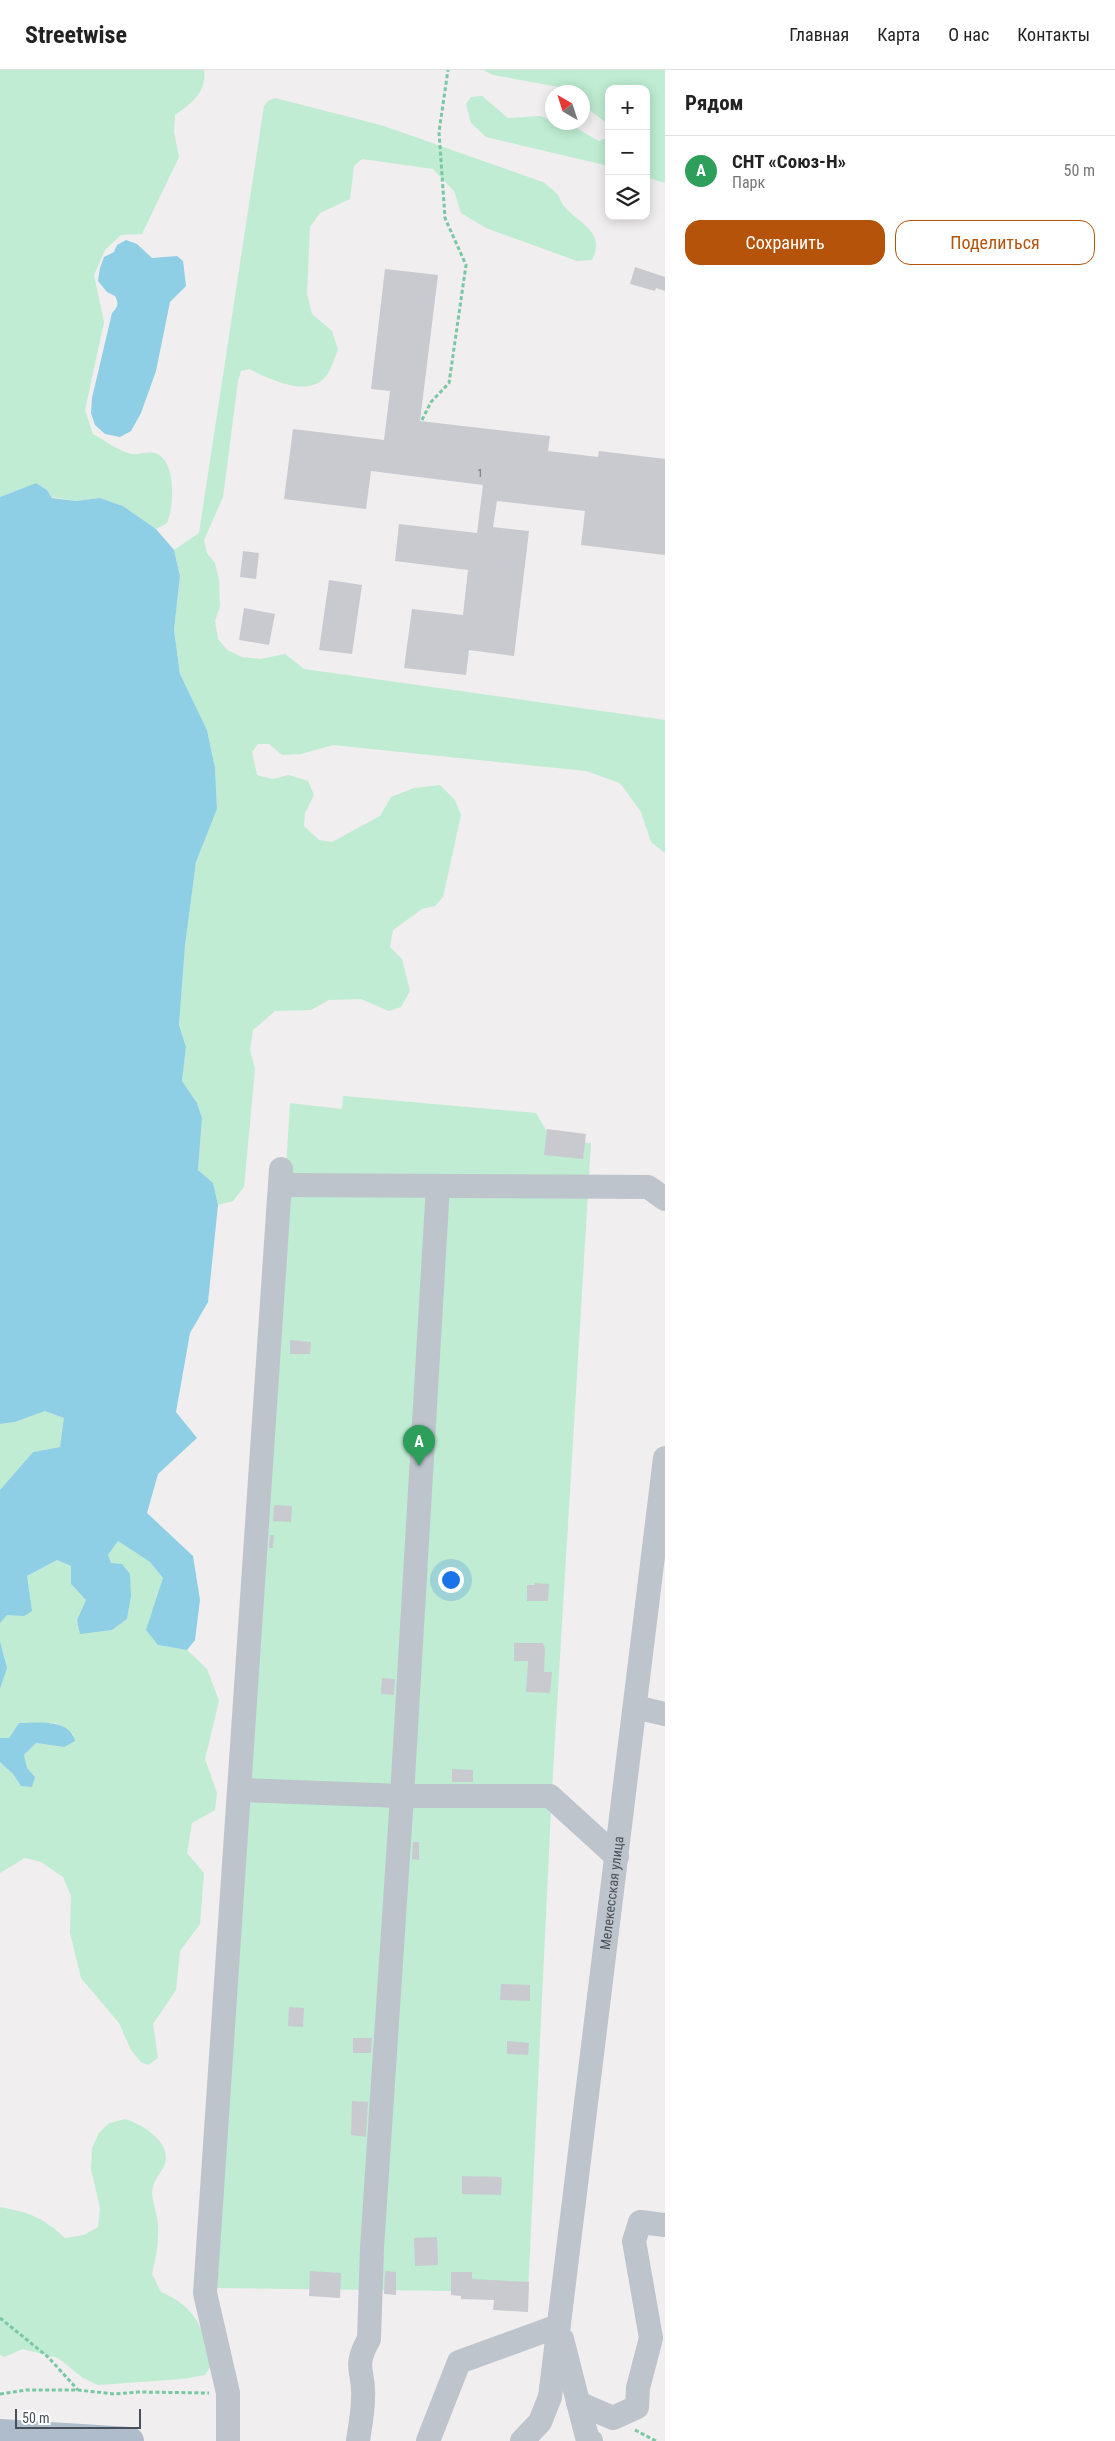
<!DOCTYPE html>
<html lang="ru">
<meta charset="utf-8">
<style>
:root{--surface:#fff;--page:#f2f2f2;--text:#222;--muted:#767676;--line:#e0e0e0;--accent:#b45309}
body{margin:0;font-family:"Roboto Condensed",sans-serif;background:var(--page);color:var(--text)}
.controls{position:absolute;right:15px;top:15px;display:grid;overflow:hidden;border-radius:10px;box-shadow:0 2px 12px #0003}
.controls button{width:45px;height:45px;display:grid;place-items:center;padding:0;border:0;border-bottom:1px solid var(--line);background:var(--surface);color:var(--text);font:25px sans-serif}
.compass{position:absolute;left:545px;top:15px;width:45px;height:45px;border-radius:50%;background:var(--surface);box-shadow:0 2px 12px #0003;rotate:321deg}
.scale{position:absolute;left:15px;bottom:12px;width:126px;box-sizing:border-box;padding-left:5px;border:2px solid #47505a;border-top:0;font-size:14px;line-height:18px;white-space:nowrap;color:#47505a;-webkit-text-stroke:4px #fff;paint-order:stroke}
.you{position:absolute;left:450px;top:1509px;width:18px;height:18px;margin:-12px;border:4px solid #fff;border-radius:50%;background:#1a73e8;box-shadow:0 0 0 8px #1a73e833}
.badge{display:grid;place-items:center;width:32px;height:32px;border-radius:50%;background:var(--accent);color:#fff;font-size:16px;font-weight:700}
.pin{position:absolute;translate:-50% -41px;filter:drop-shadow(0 1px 2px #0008)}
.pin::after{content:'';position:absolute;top:26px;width:18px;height:15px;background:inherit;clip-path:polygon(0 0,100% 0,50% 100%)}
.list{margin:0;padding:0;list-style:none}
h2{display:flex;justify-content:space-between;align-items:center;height:65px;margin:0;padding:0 20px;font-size:21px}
h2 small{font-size:16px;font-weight:400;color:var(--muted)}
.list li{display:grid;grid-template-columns:32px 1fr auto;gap:15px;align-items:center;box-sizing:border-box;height:70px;padding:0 20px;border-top:1px solid var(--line)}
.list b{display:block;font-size:19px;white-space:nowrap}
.list p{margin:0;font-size:16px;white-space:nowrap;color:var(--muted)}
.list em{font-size:16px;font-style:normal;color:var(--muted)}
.actions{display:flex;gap:10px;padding:15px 20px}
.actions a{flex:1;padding:11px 0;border:1px solid var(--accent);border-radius:15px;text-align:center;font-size:18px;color:var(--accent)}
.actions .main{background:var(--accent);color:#fff}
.icon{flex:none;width:28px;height:28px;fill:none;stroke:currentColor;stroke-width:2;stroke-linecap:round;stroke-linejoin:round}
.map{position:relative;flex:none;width:665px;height:2371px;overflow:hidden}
header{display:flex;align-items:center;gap:30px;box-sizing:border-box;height:70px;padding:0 25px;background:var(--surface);border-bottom:1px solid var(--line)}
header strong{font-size:24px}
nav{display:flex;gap:28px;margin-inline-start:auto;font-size:18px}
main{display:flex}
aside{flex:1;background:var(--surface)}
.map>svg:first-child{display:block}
.green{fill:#bfecd3}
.water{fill:#8ecfe6}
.building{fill:#c8cad0}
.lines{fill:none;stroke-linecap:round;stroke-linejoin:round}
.path{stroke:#79c8a5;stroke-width:3;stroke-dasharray:4 2.5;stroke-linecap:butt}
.minor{stroke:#bdc4cc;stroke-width:24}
.major{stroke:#afbccb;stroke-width:28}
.labels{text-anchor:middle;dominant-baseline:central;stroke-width:4;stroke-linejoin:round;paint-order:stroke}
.number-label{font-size:11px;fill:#676e78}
.street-label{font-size:14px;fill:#47505a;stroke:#fff}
</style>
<header>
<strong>Streetwise</strong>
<nav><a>Главная</a><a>Карта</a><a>О нас</a><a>Контакты</a></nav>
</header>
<main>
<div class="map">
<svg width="665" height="2371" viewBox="0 0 665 2371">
<rect width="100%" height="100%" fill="#f0eeee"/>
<path class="green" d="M0,0H204C207,22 192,33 175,45L174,62L179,87L142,164L121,165L105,180L94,205L104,252L85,340L93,364C104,370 119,381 131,384C138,385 148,381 155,383C177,390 174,437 167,453L156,459L123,436L100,428L76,431L52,427L47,420L36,413L0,427Z
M483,0H665V113L646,107V19H609V55L583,35L582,22H567L559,17L493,5Z
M482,26L508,48L540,46L552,50V52L574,57L599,71L609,67V96L486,67L471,53L466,34L471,27Z
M275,28L384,56L543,112C548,116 554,120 558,125C560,128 561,132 563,135C577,153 607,161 592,190L577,191L486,158L461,143L454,121L433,99L362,89L354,96L350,129L320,143L310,157L307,224L312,244L332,261L338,280C334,288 332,299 326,306C309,329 268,308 249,299L241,301L238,311L223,427L204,470L207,483L215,493L219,510L220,536L215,551L218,569L227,580L242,587L260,589L285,584L304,599L665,650V783L651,772L641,742L620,713L586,701L333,675L301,684L282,685L269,674H258L252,682L257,705L272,709L289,705L308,711L314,725L305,743L304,756L319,770L332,772L380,746L391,727L414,718L440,715L455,730L461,745L443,827L435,836L422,839L393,860L390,877L402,889L410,921L401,937L389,941L361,929L329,930L311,940L275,941L253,960L250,980L255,999L244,1117L233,1131L218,1135L213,1113L198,1100L202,1048L197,1033L182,1011L186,977L179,955L185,876L196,792L217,739L215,698L207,660L180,604L174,560L180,506L174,480L199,463L264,36L268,31Z
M343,1026L536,1043L552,1070L591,1073L552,1719L528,2222L217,2218L290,1033L342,1039Z
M45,1341L65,1348L60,1377L33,1382L0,1420V1354L15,1352Z
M118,1471L150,1492L163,1508L158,1575L187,1580L207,1599L219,1631L205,1689L217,1723L215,1740L192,1753L187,1783L204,1803L200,1854L180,1881L176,1920L153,1954L158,1988L148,1995L141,1992L131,1980L119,1953L81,1908L70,1863L71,1826L63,1807L41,1792L25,1788L0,1803V1692L13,1704L21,1716L26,1698L24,1685L36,1673L64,1677L74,1665L56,1653H19L9,1668H0V1619L7,1598L0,1571V1553L7,1544L24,1546L27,1506L57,1490L71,1496V1514L86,1530L77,1550L80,1563L112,1560L127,1549L108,1485Z
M125,2049C142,2054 174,2073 164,2096C159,2106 152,2112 152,2124C153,2134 157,2144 158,2154C159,2172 156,2187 152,2204L161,2222C197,2237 203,2259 212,2294L205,2305L182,2309L98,2315L83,2308L58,2288L23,2279L4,2287L0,2285V2137C31,2143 42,2147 65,2168L84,2165L98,2157L100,2138L91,2099L92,2078L99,2063L109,2053Z"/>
<path class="water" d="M126,170L137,174L152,188L177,186L183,191L186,216L170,232L156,301L141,343L131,361L120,367L105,364L95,355L91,343L92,328L112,243C118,237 119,233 115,226L107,222L98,211L100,198L104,187L114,182L117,175Z
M36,413L47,420L52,428L76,431L100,428L123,436L156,459L174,480L180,506L174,560L180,604L207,660L215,698L217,739L196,792L185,876L179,955L186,977L182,1011L197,1033L202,1048L198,1100L213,1113L218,1135L208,1232L190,1263L176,1342L197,1368L158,1404L147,1443L193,1486L200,1530L195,1570L187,1580L158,1575L146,1560L163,1508L150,1492L118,1471L108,1485L111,1493L122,1494L130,1504L131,1526L127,1549L112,1560L80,1564L77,1550L86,1530L71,1514V1496L57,1490L27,1506L32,1541L24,1546L7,1545L0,1553V1420L33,1382L60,1377L64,1348L45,1341L15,1352L0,1354V427Z
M0,1571L7,1598L0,1619Z
M19,1653C37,1653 69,1648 75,1671L64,1677L36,1673L24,1685L27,1698L35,1707L32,1717L21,1716L13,1704L0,1692V1668H9Z"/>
<path class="building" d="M635,197L665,207V221L656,218L655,221L630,214Z
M385,199L438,205L420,351L550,366L548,381L598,387L599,381L665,389V485L581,475L585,441L497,431L493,457L529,461L514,586L469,580L466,605L404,598L412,539L463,545L468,500L395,491L399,454L477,463L483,415L371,401L366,439L284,429L293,359L384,370L390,321L371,319Z
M243,481L259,483L256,509L240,507Z
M329,510L362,515L352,584L319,580Z
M244,538L275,544L269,575L239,570Z
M547,1059L586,1064L583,1089L544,1085Z
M290,1270L311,1272L310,1284H290Z
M274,1435L292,1436L291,1452L273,1451Z
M270,1465H274L273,1478H269Z
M535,1513L549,1514L548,1531H527V1515H535Z
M514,1573H543L545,1579L544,1602H552L550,1623L526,1622L528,1591H514Z
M382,1608L395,1609L394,1625L381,1624Z
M452,1699L473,1700V1712H452Z
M413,1772H419V1790L412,1789Z
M501,1914L530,1915V1931L500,1930Z
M289,1937L304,1938L303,1957L288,1956Z
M353,1968H372L371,1983H353Z
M507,1971L529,1973L528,1985L507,1984Z
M352,2031L368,2032L366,2067L351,2065Z
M462,2106L502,2107L501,2125L462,2124Z
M437,2167L438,2195L415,2196L414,2168Z
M310,2201L341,2203L340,2228L309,2226Z
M385,2201L396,2202V2225L384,2224Z
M451,2202H472V2209L529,2212L528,2242L493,2240L494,2230L461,2229V2226L451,2225Z"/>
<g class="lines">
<path class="path" d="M422,350L431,332L449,313L466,195L445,148L439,62L448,0
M0,2248L48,2287L78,2320
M0,2324L26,2320H78L114,2324L138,2322L209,2323
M635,2360L656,2371"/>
<g class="minor">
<path d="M280,1115L648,1117L665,1129"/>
<path d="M635,1637L665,1644"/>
<path d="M240,1720L402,1726H550L617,1787"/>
<path d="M562,2269L587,2367L591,2371"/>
<path d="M578,2333L613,2348L637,2337L638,2318L651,2268L634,2171L640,2152L665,2155"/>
<path d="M228,2371V2323L205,2223L281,1099"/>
<path d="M358,2371C360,2357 363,2342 363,2328C365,2301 352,2299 369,2269L372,2178L402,1726L438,1116"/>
<path d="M428,2371L459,2292L558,2256"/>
<path id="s1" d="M522,2371L540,2352L550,2327L665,1388"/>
</g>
<path class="major" d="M0,2363L130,2371"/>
</g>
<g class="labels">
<g class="number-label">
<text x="480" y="403">1</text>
</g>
<g class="street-label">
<text stroke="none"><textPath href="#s1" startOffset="561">Мелекесская улица</textPath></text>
</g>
</g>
</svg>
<div class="controls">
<button>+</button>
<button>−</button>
<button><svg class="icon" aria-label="layers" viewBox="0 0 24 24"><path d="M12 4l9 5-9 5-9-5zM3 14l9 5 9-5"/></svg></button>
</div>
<svg class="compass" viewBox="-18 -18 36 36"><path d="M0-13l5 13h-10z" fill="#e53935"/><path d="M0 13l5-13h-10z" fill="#767676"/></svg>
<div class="scale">50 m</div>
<div class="you"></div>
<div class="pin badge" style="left:419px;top:1396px;background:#2e9e5b">A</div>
</div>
<aside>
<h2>Рядом<small></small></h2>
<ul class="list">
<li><span class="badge" style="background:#2e9e5b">A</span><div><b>СНТ «Союз-Н»</b><p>Парк</p></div><em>50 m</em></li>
</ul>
<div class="actions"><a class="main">Сохранить</a><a>Поделиться</a></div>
</aside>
</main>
